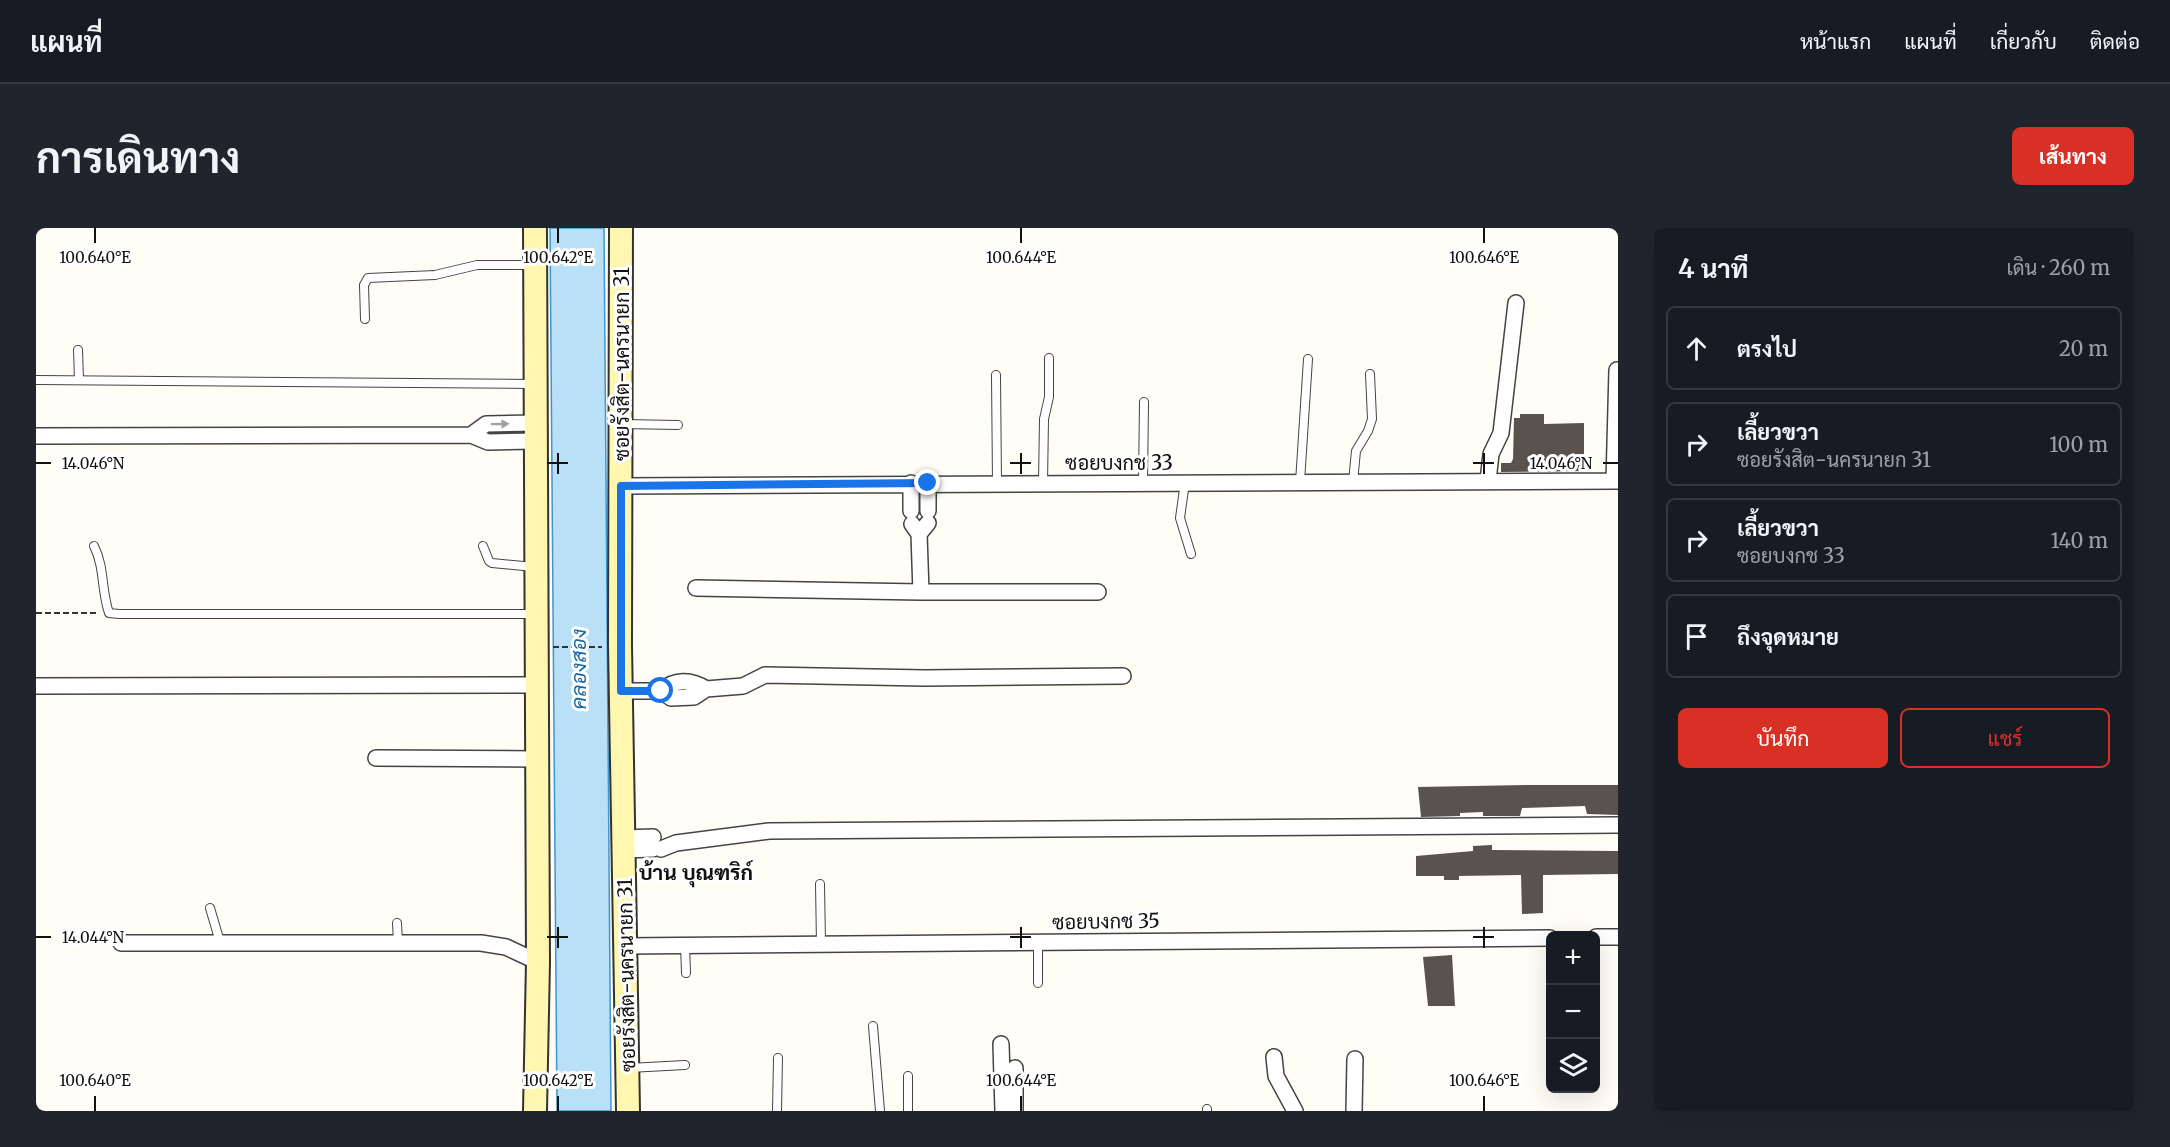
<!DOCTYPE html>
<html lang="th">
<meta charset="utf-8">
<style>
:root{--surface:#171b24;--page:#20242c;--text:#f1f3f6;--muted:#9ea1a6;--line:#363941;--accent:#d93025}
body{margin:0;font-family:Merriweather,Sarabun,serif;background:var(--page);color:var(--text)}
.controls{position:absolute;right:18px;bottom:18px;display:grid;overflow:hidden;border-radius:9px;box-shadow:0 6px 24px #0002}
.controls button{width:54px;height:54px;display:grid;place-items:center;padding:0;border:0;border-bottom:2px solid var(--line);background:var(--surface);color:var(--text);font:30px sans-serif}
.stop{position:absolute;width:18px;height:18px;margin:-14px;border:4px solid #1a73e8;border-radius:50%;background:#fff}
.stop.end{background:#1a73e8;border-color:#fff;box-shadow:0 2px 6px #0008}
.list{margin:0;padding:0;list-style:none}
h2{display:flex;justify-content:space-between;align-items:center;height:78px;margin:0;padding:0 24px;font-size:26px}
h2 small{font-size:20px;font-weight:400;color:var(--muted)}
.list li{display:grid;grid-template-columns:39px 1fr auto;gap:18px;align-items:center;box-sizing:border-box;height:84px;margin:0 12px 12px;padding:0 12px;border:2px solid var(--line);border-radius:9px}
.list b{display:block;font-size:22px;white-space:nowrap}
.list p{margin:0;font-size:20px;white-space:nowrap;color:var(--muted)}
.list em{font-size:20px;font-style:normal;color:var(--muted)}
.actions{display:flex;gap:12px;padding:18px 24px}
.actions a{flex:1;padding:14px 0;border:2px solid var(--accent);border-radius:9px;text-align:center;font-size:21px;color:var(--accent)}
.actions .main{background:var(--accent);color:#fff}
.icon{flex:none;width:33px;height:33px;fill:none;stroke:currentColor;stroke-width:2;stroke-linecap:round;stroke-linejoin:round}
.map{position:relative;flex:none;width:1582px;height:883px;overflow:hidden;border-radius:9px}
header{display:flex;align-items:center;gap:36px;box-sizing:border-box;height:84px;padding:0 30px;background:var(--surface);border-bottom:2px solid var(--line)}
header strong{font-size:28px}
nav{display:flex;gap:33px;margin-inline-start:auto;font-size:21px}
.intro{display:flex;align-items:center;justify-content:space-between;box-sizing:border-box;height:144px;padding:0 36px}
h1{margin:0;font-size:42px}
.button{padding:15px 27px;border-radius:9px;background:var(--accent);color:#fff;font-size:21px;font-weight:700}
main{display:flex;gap:36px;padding:0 36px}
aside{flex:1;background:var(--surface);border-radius:9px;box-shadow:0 6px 24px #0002}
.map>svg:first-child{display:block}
.water{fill:#b9e0f7;stroke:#3f96cf;stroke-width:1.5}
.building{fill:#5a524d}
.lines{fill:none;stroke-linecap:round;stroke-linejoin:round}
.lane-casing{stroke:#444;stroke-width:10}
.street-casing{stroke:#444;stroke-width:18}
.secondary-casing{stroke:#333;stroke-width:26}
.path{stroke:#333;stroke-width:2;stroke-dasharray:6 3;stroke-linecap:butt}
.lane{stroke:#fff;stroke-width:8}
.street{stroke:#fff;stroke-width:15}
.secondary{stroke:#fff6b0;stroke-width:22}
.oneway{fill:#a0a0a0}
.route{stroke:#1a73e8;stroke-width:8}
.ticks{fill:none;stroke:#111;stroke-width:2}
.labels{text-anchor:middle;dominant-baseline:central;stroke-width:6;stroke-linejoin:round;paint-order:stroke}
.street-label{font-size:20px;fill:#111;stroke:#fff}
.water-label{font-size:21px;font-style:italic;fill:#1768a6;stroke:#fff}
.neighbourhood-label{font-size:21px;font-weight:bold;fill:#111;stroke:#fff}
.ticks-label{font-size:15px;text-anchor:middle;fill:#111;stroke:#fff;stroke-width:6;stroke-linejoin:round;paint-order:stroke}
</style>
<header>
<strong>แผนที่</strong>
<nav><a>หน้าแรก</a><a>แผนที่</a><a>เกี่ยวกับ</a><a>ติดต่อ</a></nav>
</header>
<div class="intro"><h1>การเดินทาง</h1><a class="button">เส้นทาง</a></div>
<main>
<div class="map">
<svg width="1582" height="883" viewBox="0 0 1582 883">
<rect width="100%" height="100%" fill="#fffdf5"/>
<path class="water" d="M514,0H568L575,883H521Z"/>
<path class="building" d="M1484,186H1508V196L1548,195V237H1552V243L1465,244V235H1475L1477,231L1478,190H1484Z
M1491,557H1582V587L1551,586L1549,578L1486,580L1484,588H1447V584L1424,585V588L1385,589L1382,559Z
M1456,617V622L1582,623V646L1507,647V685L1486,686L1485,647L1423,648V652H1408V648H1380V628L1437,623V618Z
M1416,727L1419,778H1392L1387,729Z"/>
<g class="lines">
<defs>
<path id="lane" d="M329,91L328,57L332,50L399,47L441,37H497
M42,122L43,152
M960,147L961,255
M0,152L496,156
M586,196L642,197
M1107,254L1108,174
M1149,254L1144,290L1155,326
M1264,254L1272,131
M1317,254L1320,223L1332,203L1336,191L1334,146
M1007,255L1008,191L1013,169V130
M58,318C69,340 65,362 73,385L83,386H498
M447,318L453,333L456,335L498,339
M784,656L785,716
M174,680L184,714
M361,695L362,715
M1002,714V755
M649,717L650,745
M837,798L844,883
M593,840L649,837
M872,848V883
M1171,881V883
M741,883L742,830"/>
<path id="street" d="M435,207L450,196L498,195
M0,208L435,207L452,214L498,213
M1452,253L1455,226L1465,205L1480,75
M1578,253L1581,142
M875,255V283
M585,258L1582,253
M892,283V255
M876,296L883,306L892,295
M660,360L885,364L883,306
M885,364H1062
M0,458L499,457
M585,463H625L635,470L658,469L670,461L707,458L729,447L889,450L1087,448
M625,463C638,451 655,451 670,461
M340,530L499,531
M587,610L617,609
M625,621L640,615L733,603L1582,597
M587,622L617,621
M1560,709H1582
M85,715H445L470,719L502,734
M589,718L1514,710
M965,816L967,883
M1238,829L1240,848L1259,883
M979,883V840
M1318,883L1319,831"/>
<path id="secondary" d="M585,0L584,417L592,883
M499,883L502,734L499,0"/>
</defs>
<use href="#lane" class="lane-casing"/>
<use href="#street" class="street-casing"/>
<use href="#secondary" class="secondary-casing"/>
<path class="path" d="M0,385H63
M517,419H566"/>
<use href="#lane" class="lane"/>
<use href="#street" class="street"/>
<use href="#secondary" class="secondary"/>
</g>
<defs><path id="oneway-solid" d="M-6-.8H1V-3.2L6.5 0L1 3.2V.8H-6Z" transform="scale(1.5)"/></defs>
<use class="oneway" href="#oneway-solid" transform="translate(464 196) rotate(-1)"/>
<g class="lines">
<path class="route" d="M625,463H585V258L892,255"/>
</g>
<path class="ticks" d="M59,0V15M522,0V15M985,0V15M1448,0V15M522,225V246M985,225V246M1448,225V246M0,235H15M511,235H532M974,235H995M1437,235H1458M1567,235H1582M522,699V720M985,699V720M1448,699V720M0,709H15M511,709H532M974,709H995M1437,709H1458M59,868V883M522,868V883M985,868V883M1448,868V883"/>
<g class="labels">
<g class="street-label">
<text transform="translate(585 136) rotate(-90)">ซอยรังสิต-นครนายก 31</text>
<text x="1083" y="234">ซอยบงกช 33</text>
<text transform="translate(1070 693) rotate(-1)">ซอยบงกช 35</text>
<text transform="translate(590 747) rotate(-91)">ซอยรังสิต-นครนายก 31</text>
</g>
<g class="water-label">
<text transform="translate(542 441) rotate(-90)">คลองสอง</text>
</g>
<g class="neighbourhood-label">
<text x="660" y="644">บ้าน บุณฑริก์</text>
</g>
</g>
<g class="ticks-label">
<text x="59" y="35">100.640°E</text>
<text x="522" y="35">100.642°E</text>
<text x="985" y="35">100.644°E</text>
<text x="1448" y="35">100.646°E</text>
<text x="57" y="241">14.046°N</text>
<text x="1525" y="241">14.046°N</text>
<text x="57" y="715">14.044°N</text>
<text x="59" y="858">100.640°E</text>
<text x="522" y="858">100.642°E</text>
<text x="985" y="858">100.644°E</text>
<text x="1448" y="858">100.646°E</text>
</g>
</svg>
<div class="controls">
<button>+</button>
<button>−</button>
<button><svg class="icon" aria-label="layers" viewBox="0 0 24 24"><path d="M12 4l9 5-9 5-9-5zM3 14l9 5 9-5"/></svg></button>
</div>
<div class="stop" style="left:625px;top:463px"></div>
<div class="stop end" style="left:892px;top:255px"></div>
</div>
<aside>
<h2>4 นาที<small>เดิน · 260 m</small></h2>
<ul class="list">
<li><svg class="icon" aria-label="ahead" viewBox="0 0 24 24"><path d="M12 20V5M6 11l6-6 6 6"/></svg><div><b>ตรงไป</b></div><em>20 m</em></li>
<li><svg class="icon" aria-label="right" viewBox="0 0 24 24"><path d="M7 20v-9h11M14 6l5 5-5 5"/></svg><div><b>เลี้ยวขวา</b><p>ซอยรังสิต-นครนายก 31</p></div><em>100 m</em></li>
<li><svg class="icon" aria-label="right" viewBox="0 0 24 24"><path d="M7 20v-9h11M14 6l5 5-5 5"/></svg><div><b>เลี้ยวขวา</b><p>ซอยบงกช 33</p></div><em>140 m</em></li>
<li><svg class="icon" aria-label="arrive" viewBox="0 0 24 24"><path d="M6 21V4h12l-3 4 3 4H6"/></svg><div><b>ถึงจุดหมาย</b></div></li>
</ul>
<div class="actions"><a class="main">บันทึก</a><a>แชร์</a></div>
</aside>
</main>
